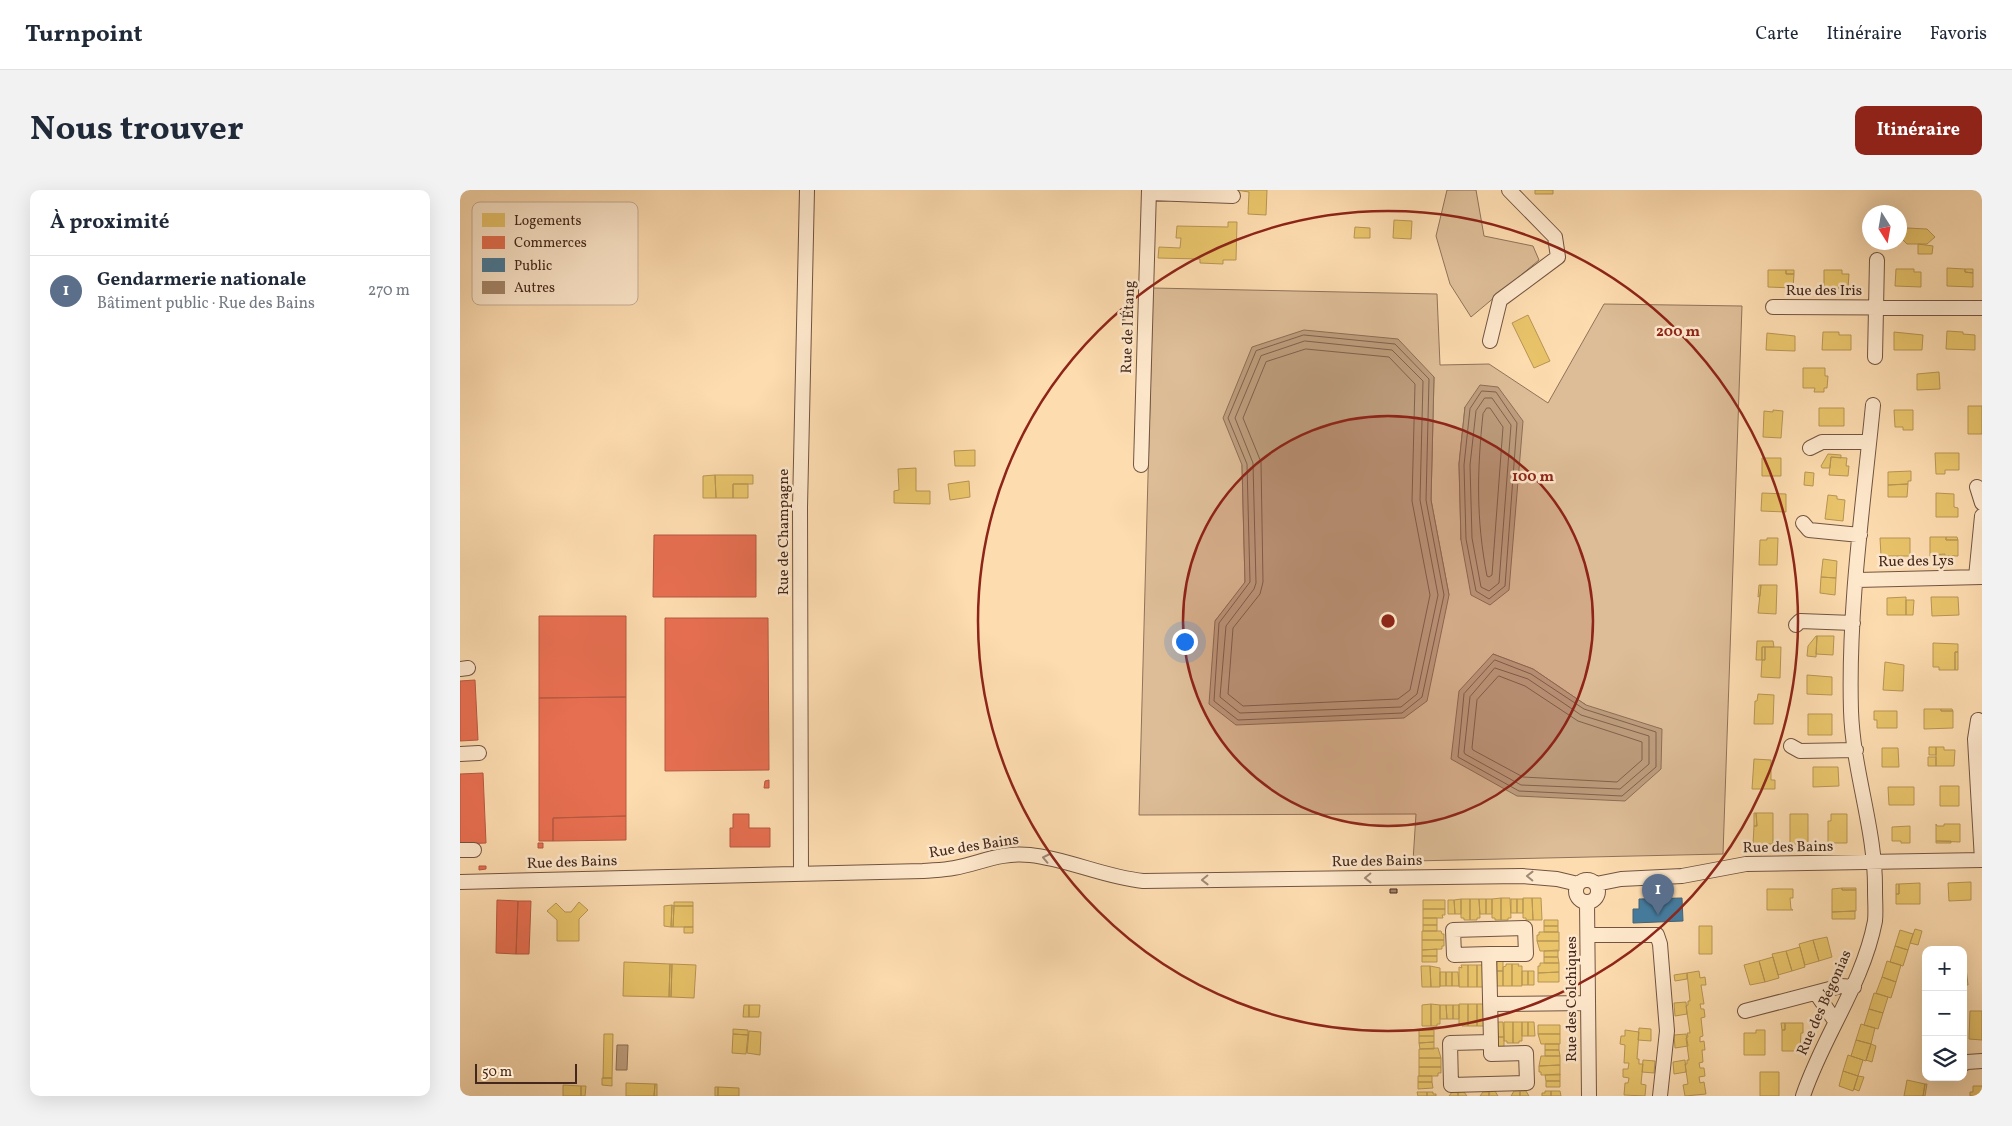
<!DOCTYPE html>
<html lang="fr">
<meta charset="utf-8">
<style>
:root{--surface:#fff;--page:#f2f2f3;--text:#1f2937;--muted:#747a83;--line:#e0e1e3;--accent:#8f2418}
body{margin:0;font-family:Vollkorn,serif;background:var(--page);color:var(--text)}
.controls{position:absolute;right:15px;bottom:15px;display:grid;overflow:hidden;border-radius:10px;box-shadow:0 5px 20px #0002}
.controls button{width:45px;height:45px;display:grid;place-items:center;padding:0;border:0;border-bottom:1px solid var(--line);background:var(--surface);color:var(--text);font:25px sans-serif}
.compass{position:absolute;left:1402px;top:15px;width:45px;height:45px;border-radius:50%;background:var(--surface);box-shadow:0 5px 20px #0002;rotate:169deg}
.scale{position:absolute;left:15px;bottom:12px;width:102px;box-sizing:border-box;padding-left:5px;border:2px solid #43271c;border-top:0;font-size:14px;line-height:18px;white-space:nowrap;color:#43271c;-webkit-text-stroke:4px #fee8cc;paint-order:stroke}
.you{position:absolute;left:724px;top:451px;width:18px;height:18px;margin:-12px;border:4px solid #fff;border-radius:50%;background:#1a73e8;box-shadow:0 0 0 8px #1a73e833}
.badge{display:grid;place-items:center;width:32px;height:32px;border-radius:50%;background:var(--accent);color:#fff;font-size:16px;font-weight:700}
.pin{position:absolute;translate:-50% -41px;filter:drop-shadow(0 1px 2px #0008)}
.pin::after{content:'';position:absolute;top:26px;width:18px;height:15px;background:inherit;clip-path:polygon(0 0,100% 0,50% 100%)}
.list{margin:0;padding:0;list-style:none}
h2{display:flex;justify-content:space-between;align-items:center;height:65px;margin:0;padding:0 20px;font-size:21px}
h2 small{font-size:16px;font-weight:400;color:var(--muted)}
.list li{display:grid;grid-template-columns:32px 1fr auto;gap:15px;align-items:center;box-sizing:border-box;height:70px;padding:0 20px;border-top:1px solid var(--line)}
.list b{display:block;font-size:19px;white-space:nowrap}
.list p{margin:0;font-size:16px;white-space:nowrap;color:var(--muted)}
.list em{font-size:16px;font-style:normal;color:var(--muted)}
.icon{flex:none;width:28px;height:28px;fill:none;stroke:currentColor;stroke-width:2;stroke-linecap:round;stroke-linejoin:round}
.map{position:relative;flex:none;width:1522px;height:906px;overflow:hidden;border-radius:10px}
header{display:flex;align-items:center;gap:30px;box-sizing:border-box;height:70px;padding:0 25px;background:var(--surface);border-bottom:1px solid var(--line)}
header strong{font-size:24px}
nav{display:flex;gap:28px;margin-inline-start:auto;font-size:18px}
.intro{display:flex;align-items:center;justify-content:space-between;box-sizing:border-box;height:120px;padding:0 30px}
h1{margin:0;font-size:35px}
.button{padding:12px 22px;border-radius:10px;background:var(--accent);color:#fff;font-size:18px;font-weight:700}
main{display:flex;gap:30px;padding:0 30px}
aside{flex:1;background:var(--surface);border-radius:10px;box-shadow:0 5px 20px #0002}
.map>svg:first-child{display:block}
.green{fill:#ddbd97;stroke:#90725a;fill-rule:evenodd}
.water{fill:#be9e7e;stroke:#8d6e57}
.homes{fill:#e9c46a;stroke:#b79553}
.shops{fill:#e76f51;stroke:#b65941}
.public{fill:#457b9d;stroke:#446276}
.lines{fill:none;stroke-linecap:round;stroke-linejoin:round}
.shore{stroke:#80624d;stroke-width:1}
.building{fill:#a48569;stroke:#43271c}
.minor-casing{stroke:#725441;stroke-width:16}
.minor{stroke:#fee8cc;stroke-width:14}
.oneway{stroke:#a08874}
.ring{fill:none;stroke:#8f2418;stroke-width:2.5}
.labels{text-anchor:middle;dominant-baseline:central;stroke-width:5;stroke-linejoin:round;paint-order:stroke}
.street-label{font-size:15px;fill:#43271c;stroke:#fee8cc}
.key{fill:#fee8cc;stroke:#c6ae97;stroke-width:1}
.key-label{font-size:14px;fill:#43271c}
.centre{fill:#8f2418;stroke:#fee8cc;stroke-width:2.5}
.ring-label{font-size:15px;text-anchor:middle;font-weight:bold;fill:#8f2418;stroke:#fee8cc;stroke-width:5;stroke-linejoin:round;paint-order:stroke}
</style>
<header>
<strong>Turnpoint</strong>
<nav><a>Carte</a><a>Itinéraire</a><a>Favoris</a></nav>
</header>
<div class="intro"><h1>Nous trouver</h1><a class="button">Itinéraire</a></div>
<main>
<aside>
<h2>À proximité<small></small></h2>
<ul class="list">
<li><span class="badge" style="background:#5c6f8a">1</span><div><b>Gendarmerie nationale</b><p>Bâtiment public · Rue des Bains</p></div><em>270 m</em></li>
</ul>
</aside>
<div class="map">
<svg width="1522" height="906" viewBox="0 0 1522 906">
<rect width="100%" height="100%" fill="#fddcb0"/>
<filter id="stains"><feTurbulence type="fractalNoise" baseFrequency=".004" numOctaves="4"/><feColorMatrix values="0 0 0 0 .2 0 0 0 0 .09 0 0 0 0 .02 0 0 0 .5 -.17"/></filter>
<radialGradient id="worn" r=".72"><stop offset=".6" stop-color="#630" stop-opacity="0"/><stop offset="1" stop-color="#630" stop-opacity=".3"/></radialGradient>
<path class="green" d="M987,0H1016L1024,46L1073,56L1079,70L1011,127L990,94L976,46Z
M693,98L977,104L980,175L1029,174L1088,213L1144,114L1282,116L1263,664L953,671L956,624L679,625ZM974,187L971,310L989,405L755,431L785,393L782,275ZM1005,217L1001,350L999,274ZM1033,464L1073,479L1126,515Z"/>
<path class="water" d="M844,140L938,149L974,187L971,310L989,405L967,511L944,528L776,535L749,514L755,431L785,392L782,275L763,228L792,157Z
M1020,195L1038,197L1063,231L1049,400L1030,415L1011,405L1001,350L999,274L1005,217Z
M1033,464L1073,479L1126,515L1202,539L1201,579L1165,611L1057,606L991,569L999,501Z
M157,855H168L167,880H156Z"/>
<path class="homes" d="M776,0H807L806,25L788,24L789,2Z
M1075,0H1093V4H1075Z
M934,30L952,31L951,49L933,48Z
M768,32H777L776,70H763V74L740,73V69L698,68L699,57L720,58L721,48H716L717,36L768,37Z
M895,37L910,38V48H894Z
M1447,38L1467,39L1475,47L1467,54H1447L1440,47Z
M1458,54L1473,56L1472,64H1458Z
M1487,78L1505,79V82L1513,83V97L1487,96Z
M1436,79H1454V82H1461V97L1435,96Z
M1505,79H1513V83L1505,82Z
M1308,80H1326V84H1334L1333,98L1308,97Z
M1326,80H1334V84H1326Z
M1364,80H1382V84H1389L1388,98H1364Z
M1068,125L1090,171L1074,178L1052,133Z
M1487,141L1503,142V144L1515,145V160L1486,159Z
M1363,142H1379V145H1391V160H1362Z
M1434,142L1463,145L1462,160H1434Z
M1307,143L1335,146V161L1306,160Z
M1343,178H1365V186H1368L1367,198H1364V202H1354L1355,198H1343Z
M1479,182L1480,199L1457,200V184Z
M1508,216H1522V244H1508Z
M1359,218H1384V236H1359Z
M1313,220L1323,221L1321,248L1303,247L1304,221L1313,222Z
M1434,220H1453V240H1443V237H1435Z
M515,260V276H495L494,261Z
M1475,263H1499V280H1485V284H1476Z
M1368,264L1381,265V268L1371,267L1370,278H1362L1361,276Z
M1371,267L1387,268L1386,276H1389L1388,286L1369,285Z
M1302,268H1321V286H1302Z
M456,278V301H470V314L434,313V301L439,300L438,279Z
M1451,281V291H1448V294L1428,295V282Z
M1345,282L1354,283L1353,296L1344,295Z
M255,285L256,308H243V286Z
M255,285H293V294H273V308H256Z
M509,291L510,307L490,310L488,294Z
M273,294H288V308H273Z
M1448,294L1447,307H1428V295Z
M1302,303L1326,304V322L1301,321Z
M1476,303L1494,304V317L1498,318V327H1476Z
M1368,305L1377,306V309L1385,310L1383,331L1365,329Z
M1470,347H1486V350H1498V366L1470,365Z
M1486,347H1497L1498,350H1486Z
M1307,348H1318L1317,375H1299L1300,350H1307Z
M1420,348H1450V366H1421Z
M1485,364V366H1470V365Z
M1363,369L1377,371L1376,388L1361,387Z
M1361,387L1376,388L1375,405L1360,403Z
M1299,395H1301L1300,406L1298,407Z
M1301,395H1317L1316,424L1298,423Z
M1446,407V425H1427V408Z
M1471,407H1498L1499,425L1472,426Z
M1446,410H1454L1453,425H1446Z
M1356,446H1357L1356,467L1347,466L1348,456Z
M1357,446H1374L1373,465L1356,464Z
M1297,451H1313L1314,457H1302V470H1296Z
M1473,453L1498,454V462H1495V480H1479V477H1473Z
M1302,457H1305V470H1302Z
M1305,457H1321L1320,488L1301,487L1302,470H1305Z
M1495,462H1498V480H1495Z
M1425,472L1444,475L1443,501L1423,500Z
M1347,485L1372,487V505L1347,504Z
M1298,504L1314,505L1313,534H1294L1295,511H1297Z
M1464,519H1481V521H1493V538L1464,539Z
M1481,519H1492L1493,521H1481Z
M1414,521H1437V538H1417V530H1414Z
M1348,524H1372V545H1348Z
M1469,557H1476V565H1469Z
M1476,557H1484V560H1495L1494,576H1476Z
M1422,558H1438L1439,577H1422Z
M1468,567H1476V576H1468Z
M1294,569L1311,570V590H1315V599H1292Z
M1353,577H1378L1379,596L1353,597Z
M1480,596H1499V616H1480Z
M1428,597H1454V615H1429Z
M1294,623H1296L1297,636H1294Z
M1296,623H1313V654H1293L1294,636H1297Z
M1330,624H1348V654H1330Z
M1371,624H1387V653H1368V631H1371Z
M1476,634L1477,636H1484V634H1500V652L1476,651Z
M1450,636V653H1441V651H1432V637Z
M1476,651H1491V653H1476Z
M1511,692V710L1489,711L1488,693Z
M1460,693V714H1436V704H1439V694Z
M1436,694H1439V704H1436Z
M1382,698V700H1396V721L1372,722V699Z
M1382,698H1396V700H1382Z
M1307,699H1333V708H1330L1331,719L1333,720H1307Z
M1041,708V730H1035V728H1032V709Z
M1041,708H1050L1051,728H1048V730H1041Z
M1063,708H1072L1073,730H1066V728H1063Z
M1072,708H1081L1082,730H1073Z
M1001,709H1010V730H1004V728H1001Z
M1001,709V724H995L994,710Z
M1010,709H1019L1020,728H1017V730H1010Z
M1019,709H1026V724H1020Z
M1026,709H1032V724H1026Z
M1051,709H1057V723H1051Z
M1057,709H1063V723H1057Z
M963,710H985V719H963Z
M988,710H994L995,724H988Z
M119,712L128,720L119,729V751H97V730L87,721L96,713L105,722H111Z
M214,712H233V716H214Z
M212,715L214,716L213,737H211Z
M212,715L211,737L204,736V716Z
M214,716H233V737H213Z
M963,719H985V725H982L983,728H963Z
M1395,721V729H1372V722Z
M963,728H977V735H963Z
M1084,730H1098V736H1084Z
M963,735H977V741H963Z
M1084,736H1098V742H1084Z
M1239,736H1252V764H1239Z
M224,737H233V743H224Z
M1455,739L1462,741L1458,755L1450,753Z
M1440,740L1453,744L1448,760L1435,756Z
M962,741H981L982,744H984V750H962Z
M1079,742H1099V751H1077V745H1079Z
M1367,747L1372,767L1359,771L1353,750Z
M962,750H984V756H982V759L962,760Z
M1353,750L1359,771L1345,775L1339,754Z
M1077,751H1099V761H1080Z
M1435,756L1448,760L1443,776L1430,772Z
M1340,757L1345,777L1332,781L1326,761Z
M977,759V766H962V760Z
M1098,760V767H1084V761Z
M1326,761L1332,781L1318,785L1312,764Z
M1503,764H1505L1506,778H1503Z
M962,766H977V772H962Z
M1037,767H1043V781H1037Z
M1084,767H1098L1099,773H1084Z
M1313,767L1319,788L1305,792L1299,771Z
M1299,771L1305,792L1290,795L1284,775Z
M1427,771L1441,775L1436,792L1422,787Z
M164,772L210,774L209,807L163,806Z
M1080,773H1099V782L1078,783V776H1080Z
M210,774H212L211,807H209Z
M212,774L236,775L234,808L211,807Z
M1046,774H1052V796H1043V777L1046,776Z
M1052,774H1059L1058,776H1062V796H1052Z
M1001,775H1008V797H999V777L1002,778Z
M1008,775H1017V797H1008Z
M1017,775H1023L1026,797H1017Z
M961,776H970L971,797H962Z
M970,776L980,778V797H971Z
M1503,778H1506L1508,795H1503Z
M1037,781H1043V796H1037Z
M1062,781H1068V795H1062Z
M1068,781H1074V795H1068Z
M1239,781L1240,788L1245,787L1246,795H1241L1244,814H1240L1241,819H1244L1245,827L1241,828L1243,846L1240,847V852L1244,851L1245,860H1242L1243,872L1239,873L1240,878H1244L1245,886L1239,887L1240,893L1244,892L1246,904L1225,906L1223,895L1228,894L1225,874H1227V870H1229L1226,848L1228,847L1227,843H1230L1226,816L1228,815V811H1230L1227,783Z
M980,782H986V796H980Z
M986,782H992V796H986Z
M992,782H998L999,796H992Z
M1099,782V792H1078V783Z
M1227,783V789L1215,791L1214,785Z
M1422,787L1436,792L1431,808L1416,803Z
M1414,803L1428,807L1423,823L1409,819Z
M1226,812L1227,824L1215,826L1214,813Z
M971,814V836H962V815Z
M971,814L980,815V834H977V836H971Z
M999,814H1008V836H1002V834H999Z
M1008,814H1017V836H1008Z
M1017,814H1026V833L1024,834L1023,836H1017Z
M284,815H289V827H283Z
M289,815H300L299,827H289Z
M980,815H986L987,829H980Z
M986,815H993V829H987Z
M993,815H999V829H993Z
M1409,819L1423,823L1418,839L1404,835Z
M1510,821H1522V850L1509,849Z
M1037,832H1043L1044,847H1038Z
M1044,832H1053V853H1047V851H1044Z
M1053,832H1062V851H1059V853H1053Z
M1062,832H1068V846H1062Z
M1068,832H1074L1075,846H1068Z
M1321,833H1325V840H1322Z
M1325,833H1343V843H1341L1340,861H1322V840H1325Z
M1401,834L1415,838L1411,854L1396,850Z
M1078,835H1100V844H1078Z
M1179,838L1191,839V851L1178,850Z
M273,839L288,840V845L273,844Z
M959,840H974V846H959Z
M1165,840L1179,842L1177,869H1179V874H1183L1181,894L1186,895L1185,906L1164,905L1165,893H1168L1169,888L1163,887V879H1168L1169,873H1164L1165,855L1160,854L1161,846H1165Z
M1296,840H1305V865H1284V843H1296Z
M289,841L301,842L300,865L287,863Z
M144,844H153L152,888H143Z
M273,844L288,845L286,864L272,863Z
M1078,844H1100V854H1081Z
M1226,844L1228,856L1215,858L1214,845Z
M959,846H974V852L959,853Z
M1038,847H1044V861H1038Z
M1396,850L1411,854L1406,871L1391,866Z
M974,852V859H960L959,853Z
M1085,854H1099V860H1085Z
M1411,854L1416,856L1412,872L1406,870Z
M978,858L981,868H959V859Z
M1085,860H1099L1100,866H1085Z
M1388,865L1403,870L1398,886L1383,881Z
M1081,866H1100V875L1079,876Z
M959,868H981V877H959Z
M1183,870L1195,871L1194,883L1182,882Z
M1225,870L1226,882L1214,884L1213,872Z
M1100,875V885H1081V882H1079V876Z
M959,877H981V883H978V886H959Z
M1383,881L1398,886L1393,901L1379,896Z
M1300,882H1319V906H1300Z
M1100,884V891H1086L1085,885Z
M958,886H972V892H958Z
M1398,886L1404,887L1399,901L1394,899Z
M142,888H152V896L142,895Z
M1447,890L1465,894L1463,906H1444Z
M1086,891H1100V897H1086Z
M958,892H972L973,898L958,899Z
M166,893L195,894L194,906H166Z
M195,894H197V906H194Z
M1465,894H1467L1465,906H1463Z
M103,895L121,896V906H103Z
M121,896H126L125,906H121Z
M1513,896H1522V906H1510V902H1513Z
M255,897H258V906H255Z
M258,897L279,898V906H258Z
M1035,901L1038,906H1029V902Z
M1054,901H1060V906H1051Z
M1060,901H1066L1069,906H1060Z
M1085,901H1091V906H1082V903H1085Z
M1091,901H1100L1101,906H1091Z
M957,902H967V906H958Z
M967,902H973V904H976V906H967Z
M992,902H998V906H989Z
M998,902H1004L1007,906H998Z
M1023,902H1029V906H1020Z"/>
<path class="shops" d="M194,345H296V407H193Z
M79,426H166V507L79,508Z
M205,428H308L309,580L205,581Z
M15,490L18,550L0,551V491Z
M166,507V626L93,628V651H79V508Z
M23,583L26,653L0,654V584Z
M309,590V598H304L305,591Z
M273,624H289V638H310V657H270V638H273Z
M166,626V650L93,651V628Z
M78,653H83V658H78Z
M19,676H26V679L19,680Z
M37,710L58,711L56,764L36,763Z
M58,711H71L69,764H56Z"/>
<path class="public" d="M1222,708L1223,731L1173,733V719H1179V709Z"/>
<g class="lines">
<path class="shore" d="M844,145L935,154L969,189L966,310L984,405L962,507L942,523L778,530L754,511L759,433L790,392L787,274L768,228L796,161Z
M845,151L932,160L963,191L960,310L978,405L957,504L941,517L780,523L760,507L766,436L794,399L796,393L793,273L775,228L801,166Z
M846,159L929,167L955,194L952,311L970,405L950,500L938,509L783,516L768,504L773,438L800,404L803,392L801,272L783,228L806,172Z
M1022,201L1036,202L1057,233L1045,396L1029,409L1016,401L1006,349L1004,275L1010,219Z
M1025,208H1032L1051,235L1039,393L1029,401L1021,397L1012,348L1010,275L1016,221Z
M1027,218H1030L1043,237L1032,385L1029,387L1027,386C1016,329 1017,281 1023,224Z
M1035,470L1071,484L1124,519L1196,542V577L1162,606L1059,601L998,567L1004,504Z
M1035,478L1068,489L1121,525L1189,546V574L1160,599L1061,595L1005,564L1004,562L1010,507Z
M1039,486L1065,496L1118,531L1182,552V570L1157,592L1063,587L1013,560L1012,558L1017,510Z"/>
</g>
<path class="building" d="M930,699H937V703H930Z"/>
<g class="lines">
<defs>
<path id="minor" d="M689,3L773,6
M1313,117L1522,118
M1030,151L1040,110L1098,67L1095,47L1049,0
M1415,167L1417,70
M1350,258L1362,252H1409
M681,275L689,0
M1517,297L1522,313
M1343,333L1349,340L1400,345
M1516,387L1522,326
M1397,390L1522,387
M1336,435L1340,431L1393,433
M0,479L8,478
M1518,530L1515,549L1522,670
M1331,556L1340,561L1396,560
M0,564L19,563
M0,660H14
M341,683L340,317L347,0
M1116 701a11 11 0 1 1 22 0a11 11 0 1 1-22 0Z
M0,692L463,681C474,680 484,680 494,678C521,673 540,662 570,665C608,669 644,687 683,691L1062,686L1097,689L1118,694
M1136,694L1161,689L1222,686L1286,674L1522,670
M1127,712L1129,906
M1128,745H1197L1200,754L1207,841L1200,906
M1029,764H1066L1065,738L993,740L994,765L1029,764L1031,852L990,853L991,895L1067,893L1066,863L1031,864V852
M1356,803L1375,831
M1030,814L1128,813
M1285,821L1381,796L1394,797
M1503,874L1507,872L1522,871
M1343,906C1363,846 1403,794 1415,731C1416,722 1415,711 1415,701C1416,640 1393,582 1391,521C1388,419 1403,317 1413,215"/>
</defs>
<use href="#minor" class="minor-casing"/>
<use href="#minor" class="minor"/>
</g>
<defs><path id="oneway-chevron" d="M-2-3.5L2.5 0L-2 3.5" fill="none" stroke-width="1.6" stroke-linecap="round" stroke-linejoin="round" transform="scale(1.25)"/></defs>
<g class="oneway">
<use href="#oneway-chevron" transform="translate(586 668) rotate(-168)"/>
<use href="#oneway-chevron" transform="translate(1070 686) rotate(-179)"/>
<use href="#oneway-chevron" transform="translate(908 688) rotate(179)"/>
<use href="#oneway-chevron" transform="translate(745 690) rotate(179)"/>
</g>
<circle cx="928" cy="431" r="205" fill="#8f2418" fill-opacity=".12"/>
<g class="ring">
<circle cx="928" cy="431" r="205"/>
<circle cx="928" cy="431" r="410"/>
</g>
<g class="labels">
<g class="street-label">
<text x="1364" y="101">Rue des Iris</text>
<text transform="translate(669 137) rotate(-88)">Rue de l'Étang</text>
<text transform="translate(324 342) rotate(-90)">Rue de Champagne</text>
<text transform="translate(1456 372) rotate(-1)">Rue des Lys</text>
<text transform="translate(514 657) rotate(-9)">Rue des Bains</text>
<text transform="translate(1328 658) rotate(-1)">Rue des Bains</text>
<text transform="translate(917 672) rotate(-1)">Rue des Bains</text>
<text transform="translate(112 673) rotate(-2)">Rue des Bains</text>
<text transform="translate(1112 809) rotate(-90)">Rue des Colchiques</text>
<text transform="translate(1365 813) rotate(-66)">Rue des Bégonias</text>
</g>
</g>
<rect x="12" y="12" width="166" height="103" rx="8" class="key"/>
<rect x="22" y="23" width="23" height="14" fill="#e9c46a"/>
<rect x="22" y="46" width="23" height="13" fill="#e76f51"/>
<rect x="22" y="68" width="23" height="14" fill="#457b9d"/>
<rect x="22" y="91" width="23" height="13" fill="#a48569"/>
<g class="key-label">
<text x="54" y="35">Logements</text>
<text x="54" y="57">Commerces</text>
<text x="54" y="80">Public</text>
<text x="54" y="102">Autres</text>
</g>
<circle cx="928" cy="431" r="8" class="centre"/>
<g class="ring-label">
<text x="1218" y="146">200 m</text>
<text x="1073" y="291">100 m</text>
</g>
<rect width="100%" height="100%" filter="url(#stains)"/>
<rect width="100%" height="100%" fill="url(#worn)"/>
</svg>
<div class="controls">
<button>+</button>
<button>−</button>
<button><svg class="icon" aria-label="layers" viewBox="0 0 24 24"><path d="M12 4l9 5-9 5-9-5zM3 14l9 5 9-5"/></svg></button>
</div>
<svg class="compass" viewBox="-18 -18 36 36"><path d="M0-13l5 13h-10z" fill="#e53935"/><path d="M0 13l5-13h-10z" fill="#747a83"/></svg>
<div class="scale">50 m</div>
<div class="you"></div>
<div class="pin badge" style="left:1198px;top:725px;background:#5c6f8a">1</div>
</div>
</main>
